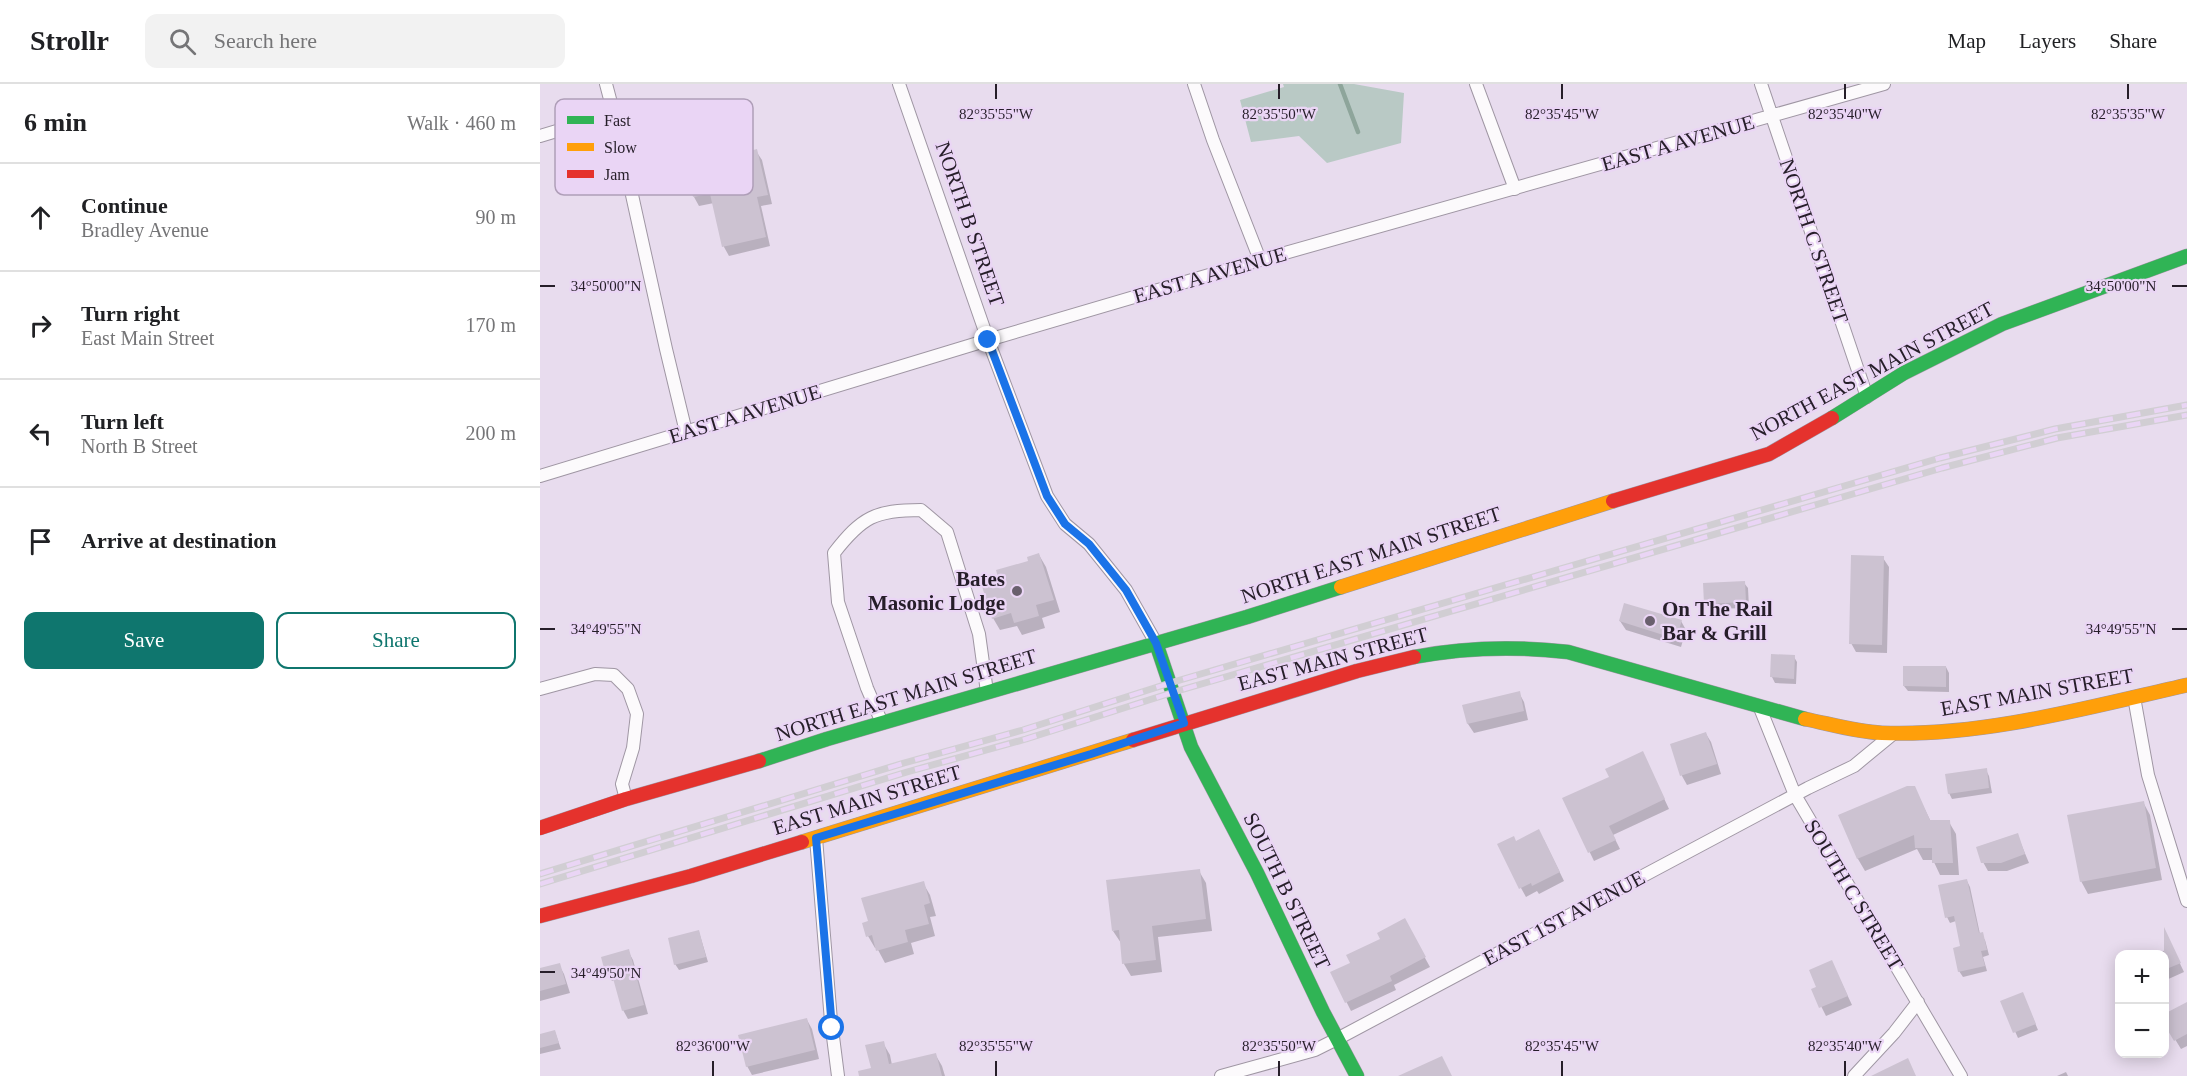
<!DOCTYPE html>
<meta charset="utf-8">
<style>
:root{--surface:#fff;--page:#f2f2f2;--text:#202124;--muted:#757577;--line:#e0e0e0;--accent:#0f766e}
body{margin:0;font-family:"Times New Roman",serif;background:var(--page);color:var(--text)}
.controls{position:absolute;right:18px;bottom:18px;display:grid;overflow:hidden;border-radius:12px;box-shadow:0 3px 15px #0003}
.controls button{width:54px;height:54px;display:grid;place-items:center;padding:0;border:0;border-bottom:2px solid var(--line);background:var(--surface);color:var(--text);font:30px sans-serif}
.stop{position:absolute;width:18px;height:18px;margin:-14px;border:4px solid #1a73e8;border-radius:50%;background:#fff}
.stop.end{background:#1a73e8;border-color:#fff;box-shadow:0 2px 6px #0008}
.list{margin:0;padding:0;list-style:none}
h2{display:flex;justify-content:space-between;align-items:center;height:78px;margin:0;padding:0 24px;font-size:26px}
h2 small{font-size:20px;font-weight:400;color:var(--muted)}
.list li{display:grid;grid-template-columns:39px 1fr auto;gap:18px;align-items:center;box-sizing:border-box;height:108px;padding:0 24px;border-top:2px solid var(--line)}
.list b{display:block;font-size:22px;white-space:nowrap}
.list p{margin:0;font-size:20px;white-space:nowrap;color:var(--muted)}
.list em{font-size:20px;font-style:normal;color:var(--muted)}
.actions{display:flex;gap:12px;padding:18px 24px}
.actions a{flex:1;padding:14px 0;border:2px solid var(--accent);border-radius:12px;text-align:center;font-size:21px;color:var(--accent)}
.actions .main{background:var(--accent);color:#fff}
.icon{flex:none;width:33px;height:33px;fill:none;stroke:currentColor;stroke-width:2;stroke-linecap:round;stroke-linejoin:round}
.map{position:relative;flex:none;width:1647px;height:992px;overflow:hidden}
header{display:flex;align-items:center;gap:36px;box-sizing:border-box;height:84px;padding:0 30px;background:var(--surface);border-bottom:2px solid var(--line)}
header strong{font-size:28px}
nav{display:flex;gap:33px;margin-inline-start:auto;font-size:21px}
.search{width:420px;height:54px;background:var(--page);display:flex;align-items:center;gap:15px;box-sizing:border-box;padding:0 21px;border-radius:12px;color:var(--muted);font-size:22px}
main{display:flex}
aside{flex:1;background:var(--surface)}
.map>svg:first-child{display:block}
.forest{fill:#b9c9c5}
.shadow{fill:#0003}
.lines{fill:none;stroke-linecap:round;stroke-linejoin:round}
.stream{stroke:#8ea59b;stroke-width:4.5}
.building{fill:#ccc2d1}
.street-casing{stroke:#9f96a3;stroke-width:14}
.fast-casing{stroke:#9f96a3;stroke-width:15}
.slow-casing{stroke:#9f96a3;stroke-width:15}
.jam-casing{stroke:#9f96a3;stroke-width:15}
.street{stroke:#fcfafc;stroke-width:12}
.fast{stroke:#30b455;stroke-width:14}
.slow{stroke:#ff9f0a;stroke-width:14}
.jam{stroke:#e5322d;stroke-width:14}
.rail-casing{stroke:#d1ced3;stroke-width:7}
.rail{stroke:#ead5f5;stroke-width:4.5;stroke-dasharray:14;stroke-linecap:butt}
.route{stroke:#1a73e8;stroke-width:8}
.ticks{fill:none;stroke:#261e29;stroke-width:2}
.poi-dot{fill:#6a606e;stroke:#ead5f5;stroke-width:2}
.labels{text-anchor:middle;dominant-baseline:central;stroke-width:4.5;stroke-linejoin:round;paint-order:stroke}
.street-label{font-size:21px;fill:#261e29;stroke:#ead5f5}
.poi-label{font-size:21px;font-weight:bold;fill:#261e29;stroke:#ead5f5;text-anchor:end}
.key{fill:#ead5f5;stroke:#af9eb8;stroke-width:1.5}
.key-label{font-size:16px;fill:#261e29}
.ticks-label{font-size:15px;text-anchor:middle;fill:#261e29;stroke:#ead5f5;stroke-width:4.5;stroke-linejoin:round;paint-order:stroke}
</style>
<header>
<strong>Strollr</strong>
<div class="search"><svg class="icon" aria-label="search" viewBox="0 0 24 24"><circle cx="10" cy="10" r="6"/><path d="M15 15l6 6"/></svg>Search here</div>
<nav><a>Map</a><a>Layers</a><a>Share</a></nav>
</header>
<main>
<aside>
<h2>6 min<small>Walk · 460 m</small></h2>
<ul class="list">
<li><svg class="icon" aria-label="ahead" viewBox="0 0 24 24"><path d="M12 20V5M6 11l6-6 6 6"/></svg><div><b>Continue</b><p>Bradley Avenue</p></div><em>90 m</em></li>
<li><svg class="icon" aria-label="right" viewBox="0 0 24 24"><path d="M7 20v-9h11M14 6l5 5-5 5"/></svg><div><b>Turn right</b><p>East Main Street</p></div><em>170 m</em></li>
<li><svg class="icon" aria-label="left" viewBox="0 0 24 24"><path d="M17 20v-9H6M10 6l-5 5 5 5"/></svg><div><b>Turn left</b><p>North B Street</p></div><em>200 m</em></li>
<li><svg class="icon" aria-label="arrive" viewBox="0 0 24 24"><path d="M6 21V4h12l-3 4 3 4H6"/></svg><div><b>Arrive at destination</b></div></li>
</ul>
<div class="actions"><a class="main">Save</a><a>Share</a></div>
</aside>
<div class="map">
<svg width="1647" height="992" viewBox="0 0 1647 992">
<rect width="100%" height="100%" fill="#e8dcee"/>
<path class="forest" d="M743,0H814L864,9L861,59L787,79L759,52L711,58L700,16L744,3Z"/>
<path class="shadow" d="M195,27L200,36L208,69L216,67L222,76L232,120L221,122L230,162L189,172L184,163L174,119L159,122L154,113L150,97L165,93Z
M499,471L506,483L520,528L502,534L505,544L482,551L477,542L460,546L453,534L490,478Z
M1343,474L1349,483L1347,569L1316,568L1311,559Z
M1204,499L1208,504L1209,524L1169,525L1165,520Z
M1080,537H1141L1146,546L1141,563L1086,546Z
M1254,573L1257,578L1256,600L1235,599L1232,593Z
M1406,583L1409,589V608L1368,607L1364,602Z
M979,609L984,618L988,636L934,649L928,640L924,622Z
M1166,650L1171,658L1181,690L1147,701L1142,692L1132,661Z
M1107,678L1129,725L1073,751L1080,765L1054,777L1024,715Z
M1446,686L1449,692L1452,709L1412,715L1409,709Z
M1374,703L1391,738H1409L1416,750L1419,791H1400L1393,776H1383L1377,765L1325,787L1318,775L1300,731Z
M1603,718L1610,731L1622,796L1548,810L1541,797Z
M1477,750L1489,779L1467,787H1448L1443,778Z
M1004,756L1024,797L999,810L997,807L986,813L981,804L976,759Z
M659,787L666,799L672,847L618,853L622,888L591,892L584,880L581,859L573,847Z
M1427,797L1430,803L1440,850L1445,856L1449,871L1443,873L1447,887L1423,893L1419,887L1422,863L1416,837L1410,839L1407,833Z
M383,799L390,811L396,832L390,833L395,852L371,859L374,870L345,879L337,864H335L328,852L330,838Z
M864,836L890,883L854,901L856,906L811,927L792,889L812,879Z
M159,848L168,878L139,886L135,880Z
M1632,863L1644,888L1624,897V870H1617Z
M88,867L93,876L108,930L88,935L83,926L75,896L72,897L67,888Z
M19,881L24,890L30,909L0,917V886Z
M1296,887L1312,921L1286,932L1273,906Z
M1485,915L1498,946L1478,954L1462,918Z
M1647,919V962L1641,965L1624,937Z
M267,936L272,945L279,975L212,991L207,982Z
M15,948L21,965L0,970V952Z
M343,959L350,971L352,981L395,970L402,982L405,992H330Z
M1526,988L1528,992H1517Z"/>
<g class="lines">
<path class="stream" d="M800,0L818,48"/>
</g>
<path class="building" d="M196,25L206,68L217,65L228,111L217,113L226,153L182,163L170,110L153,113L149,96L164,92L151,35Z
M499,469L514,516L496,521L499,532L474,539L471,529L452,535L441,499L458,494L456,486L488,477L487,473Z
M1311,471L1344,472L1342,561L1309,560Z
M1205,497L1206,518L1164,520L1163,499Z
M1084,519L1142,536L1136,555L1079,537Z
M1231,570L1255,571L1254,595L1230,593Z
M1363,582H1406V603L1363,602Z
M980,607L984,627L927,640L922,621Z
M1166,648L1177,680L1140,692L1130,660Z
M1103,667L1125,715L1069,742L1076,756L1048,769L1022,714L1069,693L1065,685Z
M1447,684L1449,704L1408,710L1405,690Z
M1367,702H1375L1390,736H1410L1413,779H1392V764H1375L1374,751L1317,775L1298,731Z
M1604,717L1616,784L1540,798L1527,731Z
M999,745L1020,788L992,802L991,799L979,805L957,760L974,752L976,757Z
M1478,749L1485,770L1461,779H1441L1436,763Z
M660,785L666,835L612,842L616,876L582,880L579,846L572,847L566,796Z
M1427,795L1439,849L1443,848L1447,866L1441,867L1445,882L1418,888L1413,864L1420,862L1414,832L1405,834L1398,801Z
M384,797L390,819L384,821L389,840L365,846L368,858L336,867L332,851L326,853L322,839L328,837L321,814Z
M865,834L886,873L850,892L852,897L805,919L790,888L810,879L806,871L840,855L837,849Z
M1624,843L1641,879L1624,886Z
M159,846L166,873L134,881L128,854Z
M89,865L104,921L82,927L71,887L65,888L61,873Z
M1292,876L1308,912L1279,924L1271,905L1276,903L1269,886Z
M20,879L26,900L0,907V884Z
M1483,908L1496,940L1473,949L1460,917Z
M1647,918V950L1634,957L1624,940V930Z
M267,934L275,966L206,983L198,951Z
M15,946L19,959L0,964V950Z
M344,957L349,980L396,969L402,992H319L318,987L331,984L325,961Z
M902,972L912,992H858Z
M1368,974L1376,992H1331Z"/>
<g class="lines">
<defs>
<path id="street" d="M66,0L75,34L126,265L146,348
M359,0L448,256L507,412L525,440L549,460L586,506L616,559
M654,0L673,56L720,176
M936,0L975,105
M1221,0L1327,313
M0,52L50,37L75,34
M0,392L448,256L720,176L1344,0
M0,605L55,590L74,591L88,605L97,630L93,664L82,700L86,715
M1594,613L1608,691L1647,817
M1220,624L1255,711L1421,992
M342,639L327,604L298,518L294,469C322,433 335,426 381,426L407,448L439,550L447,608
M276,754L291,937L298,992
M681,992L775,966L797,955L1268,704L1314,682L1354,649
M1314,992L1354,949L1378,918"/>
<path id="fast" d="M1292,334L1364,289L1462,240L1647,172
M616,559L651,663L717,789L783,928L817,992
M874,573C926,563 975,562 1028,568L1265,635
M219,677L287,655L707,533L801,503"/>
<path id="slow" d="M801,503L1073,417
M1265,635C1290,640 1317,648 1342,649C1442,653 1550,623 1647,601
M262,758L593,656"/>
<path id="jam" d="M1073,417L1229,370L1292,334
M593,656L817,587L874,573
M0,744L86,715L219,677
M0,832L151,792L262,758"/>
</defs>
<use href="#street" class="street-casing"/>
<use href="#fast" class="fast-casing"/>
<use href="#slow" class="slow-casing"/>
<use href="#jam" class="jam-casing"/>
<use href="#street" class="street"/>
<use href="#fast" class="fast"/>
<use href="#slow" class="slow"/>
<use href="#jam" class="jam"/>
<defs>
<path id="rail" d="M0,790L364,679L483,646L630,599L1400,374L1515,345L1647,321
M0,800L367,688L486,655L634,608L1402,384L1517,354L1647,331"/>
</defs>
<use href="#rail" class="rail-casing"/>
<use href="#rail" class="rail"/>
</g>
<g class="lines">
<path class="route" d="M292,944L276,754L551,670L644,639L616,559L586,506L549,460L525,440L507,412L448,256"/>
</g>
<path class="ticks" d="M456,0V15M739,0V15M1022,0V15M1305,0V15M1588,0V15M0,202H15M1632,202H1647M0,545H15M1632,545H1647M0,888H15M173,977V992M456,977V992M739,977V992M1022,977V992M1305,977V992"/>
<g class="poi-dot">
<circle cx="477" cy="507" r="6"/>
<circle cx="1110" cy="537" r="6"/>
</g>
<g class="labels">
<g class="street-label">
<text transform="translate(1138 59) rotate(-16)">EAST A AVENUE</text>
<text transform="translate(430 140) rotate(71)">NORTH B STREET</text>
<text transform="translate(1274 157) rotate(71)">NORTH C STREET</text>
<text transform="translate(670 191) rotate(-16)">EAST A AVENUE</text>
<text transform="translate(1332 287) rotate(-28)">NORTH EAST MAIN STREET</text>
<text transform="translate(205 330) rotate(-17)">EAST A AVENUE</text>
<text transform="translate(831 471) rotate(-18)">NORTH EAST MAIN STREET</text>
<text transform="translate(793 575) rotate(-15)">EAST MAIN STREET</text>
<text transform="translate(1497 608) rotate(-10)">EAST MAIN STREET</text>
<text transform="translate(366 611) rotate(-17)">NORTH EAST MAIN STREET</text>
<text transform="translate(327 716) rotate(-17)">EAST MAIN STREET</text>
<text transform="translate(747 807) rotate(64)">SOUTH B STREET</text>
<text transform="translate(1314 811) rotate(59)">SOUTH C STREET</text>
<text transform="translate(1024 834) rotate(-28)">EAST 1ST AVENUE</text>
</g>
<g class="poi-label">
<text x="465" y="495">Bates<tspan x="465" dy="24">Masonic Lodge</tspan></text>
<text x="1122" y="525" text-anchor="start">On The Rail<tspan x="1122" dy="24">Bar &amp; Grill</tspan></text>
</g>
</g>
<rect x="15" y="15" width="198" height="96" rx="9" class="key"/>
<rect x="27" y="32" width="27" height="8" fill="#30b455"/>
<rect x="27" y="59" width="27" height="8" fill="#ff9f0a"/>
<rect x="27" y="86" width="27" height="8" fill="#e5322d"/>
<g class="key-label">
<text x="64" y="42">Fast</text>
<text x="64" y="69">Slow</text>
<text x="64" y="96">Jam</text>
</g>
<g class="ticks-label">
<text x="456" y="35">82°35'55"W</text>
<text x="739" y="35">82°35'50"W</text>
<text x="1022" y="35">82°35'45"W</text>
<text x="1305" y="35">82°35'40"W</text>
<text x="1588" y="35">82°35'35"W</text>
<text x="66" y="207">34°50'00"N</text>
<text x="1581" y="207">34°50'00"N</text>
<text x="66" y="550">34°49'55"N</text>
<text x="1581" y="550">34°49'55"N</text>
<text x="66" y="894">34°49'50"N</text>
<text x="173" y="967">82°36'00"W</text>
<text x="456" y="967">82°35'55"W</text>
<text x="739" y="967">82°35'50"W</text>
<text x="1022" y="967">82°35'45"W</text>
<text x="1305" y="967">82°35'40"W</text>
</g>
</svg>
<div class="controls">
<button>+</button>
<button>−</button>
</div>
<div class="stop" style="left:292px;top:944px"></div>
<div class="stop end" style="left:448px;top:256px"></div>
</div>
</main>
